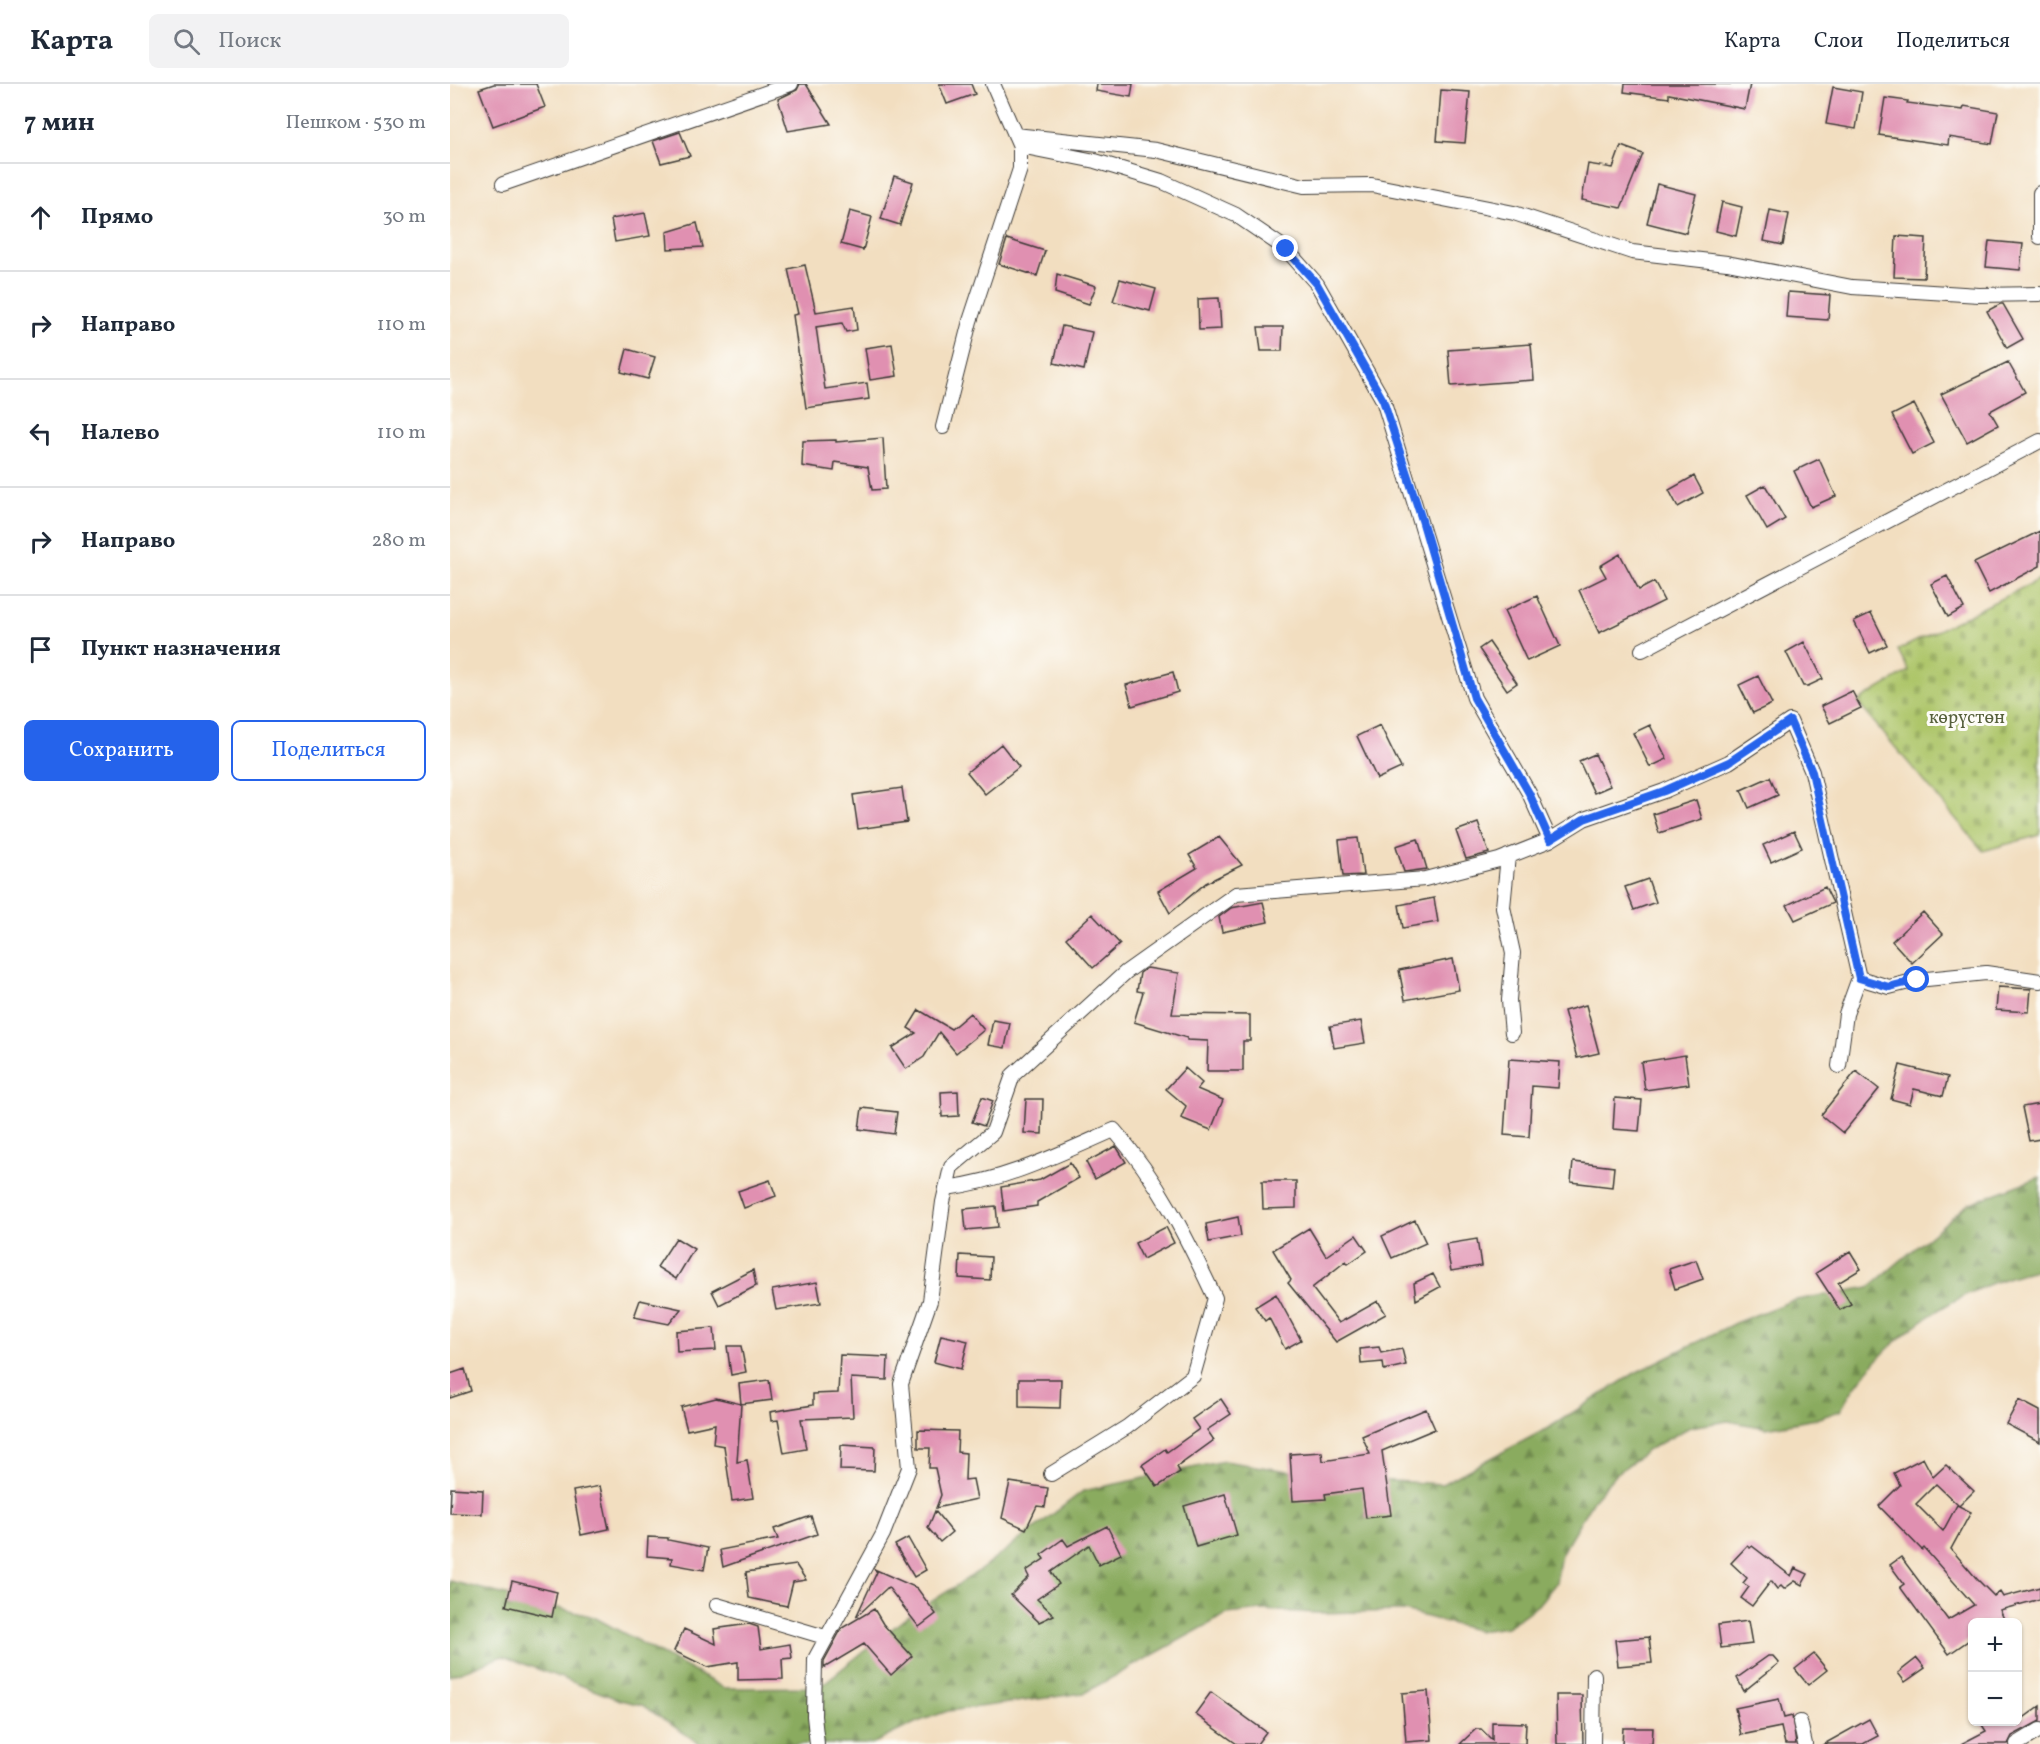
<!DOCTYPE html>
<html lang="ru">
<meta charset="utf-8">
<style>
:root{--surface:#fff;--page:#f2f2f3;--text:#1f2937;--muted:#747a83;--line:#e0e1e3;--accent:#2563eb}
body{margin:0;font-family:Vollkorn,serif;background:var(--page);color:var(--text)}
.controls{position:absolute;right:18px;bottom:18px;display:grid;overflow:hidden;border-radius:9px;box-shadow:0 2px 4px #0004}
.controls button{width:54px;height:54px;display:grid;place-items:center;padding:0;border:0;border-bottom:2px solid var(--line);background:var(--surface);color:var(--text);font:30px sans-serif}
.stop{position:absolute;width:18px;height:18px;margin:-14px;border:4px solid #2563eb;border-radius:50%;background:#fff}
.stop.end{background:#2563eb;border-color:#fff;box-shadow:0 2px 6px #0008}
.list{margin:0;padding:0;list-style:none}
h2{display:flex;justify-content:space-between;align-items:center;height:78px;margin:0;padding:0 24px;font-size:26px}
h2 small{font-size:20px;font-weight:400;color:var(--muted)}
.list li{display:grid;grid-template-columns:39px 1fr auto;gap:18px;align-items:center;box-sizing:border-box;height:108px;padding:0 24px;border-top:2px solid var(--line)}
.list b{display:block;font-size:22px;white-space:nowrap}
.list em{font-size:20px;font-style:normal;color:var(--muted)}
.actions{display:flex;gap:12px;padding:18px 24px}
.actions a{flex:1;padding:14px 0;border:2px solid var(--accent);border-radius:9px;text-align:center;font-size:21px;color:var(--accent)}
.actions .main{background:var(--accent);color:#fff}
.icon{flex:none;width:33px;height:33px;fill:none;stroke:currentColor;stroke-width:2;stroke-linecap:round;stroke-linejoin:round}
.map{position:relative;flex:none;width:1590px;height:1660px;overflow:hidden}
header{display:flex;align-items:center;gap:36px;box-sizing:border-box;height:84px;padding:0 30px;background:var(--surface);border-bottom:2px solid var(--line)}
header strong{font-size:28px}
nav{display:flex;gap:33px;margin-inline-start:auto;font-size:21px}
.search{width:420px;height:54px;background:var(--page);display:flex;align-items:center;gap:15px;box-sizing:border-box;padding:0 21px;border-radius:9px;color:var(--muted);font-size:22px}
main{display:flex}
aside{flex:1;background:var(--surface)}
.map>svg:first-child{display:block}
.forest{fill:url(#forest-firs);stroke:#53643e;stroke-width:1.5}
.cemetery{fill:url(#cemetery-stones);stroke:#657144;stroke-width:1.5}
.building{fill:#e090b1}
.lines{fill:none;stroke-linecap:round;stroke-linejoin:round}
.minor-casing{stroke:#3c3935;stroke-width:16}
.minor{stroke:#fff;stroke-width:14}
.route{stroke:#2563eb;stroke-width:8}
.labels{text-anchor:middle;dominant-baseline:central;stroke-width:6;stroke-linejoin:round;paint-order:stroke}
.park-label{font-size:18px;fill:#56603c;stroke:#fdfcf7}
</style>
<header>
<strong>Карта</strong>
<div class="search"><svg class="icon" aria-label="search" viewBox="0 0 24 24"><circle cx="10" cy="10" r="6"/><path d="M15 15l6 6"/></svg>Поиск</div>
<nav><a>Карта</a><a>Слои</a><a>Поделиться</a></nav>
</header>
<main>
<aside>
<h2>7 мин<small>Пешком · 530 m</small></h2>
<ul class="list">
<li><svg class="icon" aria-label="ahead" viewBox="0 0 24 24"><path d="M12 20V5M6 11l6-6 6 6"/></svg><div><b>Прямо</b></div><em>30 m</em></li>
<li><svg class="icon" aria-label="right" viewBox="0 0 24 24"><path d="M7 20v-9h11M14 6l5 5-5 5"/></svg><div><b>Направо</b></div><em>110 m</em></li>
<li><svg class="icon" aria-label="left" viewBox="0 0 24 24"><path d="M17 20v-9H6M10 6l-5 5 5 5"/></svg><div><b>Налево</b></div><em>110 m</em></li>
<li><svg class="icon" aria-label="right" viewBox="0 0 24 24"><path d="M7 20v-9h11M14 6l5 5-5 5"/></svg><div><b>Направо</b></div><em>280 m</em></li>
<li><svg class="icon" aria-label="arrive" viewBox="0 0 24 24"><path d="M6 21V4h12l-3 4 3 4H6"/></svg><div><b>Пункт назначения</b></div></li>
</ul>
<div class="actions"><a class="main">Сохранить</a><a>Поделиться</a></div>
</aside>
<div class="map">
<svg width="1590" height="1660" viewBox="0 0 1590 1660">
<defs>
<pattern id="forest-firs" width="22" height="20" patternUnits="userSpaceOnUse" patternTransform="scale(1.5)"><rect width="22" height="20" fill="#8aab5f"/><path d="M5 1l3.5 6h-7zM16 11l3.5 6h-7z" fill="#708a4e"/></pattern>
<pattern id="cemetery-stones" width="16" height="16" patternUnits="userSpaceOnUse" patternTransform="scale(1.5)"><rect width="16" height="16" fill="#aec66b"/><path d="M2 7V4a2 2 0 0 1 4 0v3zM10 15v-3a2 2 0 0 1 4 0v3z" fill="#95aa5c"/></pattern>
</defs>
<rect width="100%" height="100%" fill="#fdfcf7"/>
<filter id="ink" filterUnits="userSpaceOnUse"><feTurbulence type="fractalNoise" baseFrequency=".0167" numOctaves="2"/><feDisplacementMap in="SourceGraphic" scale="12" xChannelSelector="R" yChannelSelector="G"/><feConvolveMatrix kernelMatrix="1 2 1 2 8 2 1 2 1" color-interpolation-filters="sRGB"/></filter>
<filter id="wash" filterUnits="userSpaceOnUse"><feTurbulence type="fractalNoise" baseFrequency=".008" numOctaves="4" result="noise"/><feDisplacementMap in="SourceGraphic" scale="24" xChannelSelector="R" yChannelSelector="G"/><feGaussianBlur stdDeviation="1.35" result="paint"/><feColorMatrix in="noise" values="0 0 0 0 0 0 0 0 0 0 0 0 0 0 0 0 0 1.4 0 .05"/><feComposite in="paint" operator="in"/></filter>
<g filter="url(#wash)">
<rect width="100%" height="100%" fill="#f2dec0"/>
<path class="forest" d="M1590,1093V1185C1508,1203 1431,1253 1390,1327L1366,1335L1316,1344L1278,1337L1240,1343L1198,1366L1165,1391L1143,1416L1111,1470L1106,1499L1088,1521L1057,1543L1029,1547L954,1527L867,1529L812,1526L777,1530L634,1609L498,1627L467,1638L422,1660H250L192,1621L170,1616L53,1572L0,1592V1497L144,1533L274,1604L369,1603L453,1536L529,1487L633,1407L774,1377L876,1393L992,1400L1100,1343L1185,1289L1285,1239L1341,1217L1419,1203L1518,1120Z"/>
<path class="cemetery" d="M1590,495V751L1533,767L1407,618L1459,587L1448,566Z"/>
<g id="blocks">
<path class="building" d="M44,0H86L95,23L43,42L29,5Z
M350,0H356L381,40L338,47L328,15L347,6Z
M489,0H521L525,10L497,20Z
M647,0H683L681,13L646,7Z
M1175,0H1300L1295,25L1219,10V14L1174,8Z
M1383,3L1412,8L1406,45L1376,40Z
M991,6L1020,8L1015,59L987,57Z
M1435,14L1458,17L1457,19L1513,26L1514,22L1548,28L1542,60L1499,53L1498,61L1429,51Z
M230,48L240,72L211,79L203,57Z
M1171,62L1193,70L1171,124L1132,116L1138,80L1163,84Z
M444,92L463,98L450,141L431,135Z
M1207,100L1246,110L1236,149L1197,139Z
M1272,118L1292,123L1286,152L1266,147Z
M1320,126L1339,130L1333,161L1314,157Z
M400,127L422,133L413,166L391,160Z
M195,129L200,152L165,158L161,135Z
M247,139L253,163L218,165L217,148Z
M1446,152L1476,154L1474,194L1444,193Z
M557,155L595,167L587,192L549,180Z
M1539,157L1573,160L1570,186L1536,183Z
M355,181L366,228L404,222L407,246L396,248L392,239L366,243L375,305L417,299L419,315L356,324L343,231L348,230L338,185Z
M607,190L646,202L639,220L605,209Z
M670,195L706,205L700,227L663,217Z
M1338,208L1380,211L1378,236L1336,233Z
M769,214L771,245L749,246L748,215Z
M1550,220H1553L1573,255L1557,264L1537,227Z
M612,242L642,248L634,286L604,279Z
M808,243H833L832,267H811Z
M442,260L447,292L420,296L415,264Z
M1081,260L1084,296L1001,302L998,266Z
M177,265L205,273L198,295L171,288Z
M1558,278L1575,308L1540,327L1548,341L1517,358L1491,310Z
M1464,320L1484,359L1462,370L1442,331Z
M433,354L436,405L422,406L418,383L385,378L384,387L352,382L353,357L386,356V358Z
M1369,375L1386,412L1361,423L1344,387Z
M1244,392L1253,409L1228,423L1219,406Z
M1315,401L1335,435L1317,446L1297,411Z
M1590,447V482L1539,509L1524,479Z
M1170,470L1189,506L1204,498L1214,517L1149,549L1129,506L1156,493L1150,482Z
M1497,492L1514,524L1498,533L1481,500Z
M1087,512L1110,562L1077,577L1054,527Z
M1421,529L1437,561L1420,569L1404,537Z
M1039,558L1067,599L1057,606L1029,565Z
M1354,558L1373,595L1358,602H1353L1336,568Z
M723,588L728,608L682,622L676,601Z
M1308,592L1322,620L1303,629L1289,601Z
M1402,607L1411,624L1380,639L1371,622Z
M930,641L951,684L927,695L907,652Z
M1200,641L1217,675L1200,683L1183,649Z
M551,660L569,683L535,710L517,688Z
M1145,670L1160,702L1144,709L1129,677Z
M1320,693L1328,711L1299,724L1291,706Z
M452,704L457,738L408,745L403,711Z
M1246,716L1252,735L1209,749L1203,730Z
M1028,739L1039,769L1016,775L1006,747Z
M1344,747L1352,764L1321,778L1313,761Z
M769,753L792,781L756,799L720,829L708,807L747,784L739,771Z
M908,754L913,791L893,792L889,756Z
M968,755L977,785L954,788L946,762Z
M1198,795L1206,818L1184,826L1175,803Z
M1375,803L1383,819L1345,836L1337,821Z
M984,814L988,838L953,844L949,821Z
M813,818L818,838L772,848L769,833L781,824Z
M1473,828L1493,850L1462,879L1442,857Z
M642,830L670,860L643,884L616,854Z
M1003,875L1009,906L955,916L949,886Z
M697,884L729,889L722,930L800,931V957H793V987H757L758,957L737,956V954L684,938L693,908L687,907L690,889Z
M1548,903L1581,905L1579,928L1546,926Z
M1136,921L1149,969L1127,974L1114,927Z
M469,926L501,945L520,929L534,946L506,969L489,948L474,973L456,985L442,964L466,949L458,944Z
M543,936L560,939L555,964L538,961Z
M911,937L915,959L884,964L880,942Z
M1235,971L1239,1000L1195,1006L1191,978Z
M1059,975L1110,978L1108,1004L1082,1002L1079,1053L1054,1051Z
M1450,981L1498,993L1493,1012L1464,1005L1460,1020L1441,1015Z
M735,984L752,999L747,1005L773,1016L761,1046L731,1034L736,1022L716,1005Z
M1406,987L1429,1005L1393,1049L1371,1031Z
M508,1007L509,1032L492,1033L491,1008Z
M532,1013L543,1017L534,1042L522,1038Z
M1165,1014L1192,1016L1189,1047L1163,1045Z
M576,1015H593L592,1050L574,1049Z
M1590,1020V1055L1579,1057L1572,1023Z
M412,1024L447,1028L444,1050L409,1045Z
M666,1062L676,1078L645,1095L636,1078Z
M1123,1078L1164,1083L1162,1103L1121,1098Z
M620,1079L629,1094L587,1118V1122L554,1127L551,1103L590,1096Z
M320,1096L326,1112L294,1124L288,1107Z
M812,1097H846V1124L813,1125Z
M546,1122L548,1143L516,1146L514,1125Z
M788,1133L791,1152L759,1158L756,1140Z
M965,1136L976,1159L942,1174L932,1152Z
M716,1143L724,1159L693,1175L685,1159Z
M859,1144L876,1172L906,1151L917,1167L898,1180L896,1177L862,1204L889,1239L928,1217L936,1230L886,1258L838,1199L841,1196L823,1166Z
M226,1154L244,1165L226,1195L207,1183Z
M1027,1155L1031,1182L1001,1187L996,1160Z
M1400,1167L1411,1185L1388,1199L1401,1220L1390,1226L1366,1189Z
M510,1171L541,1173L540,1196L509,1194Z
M1246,1176L1253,1195L1225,1205L1219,1185Z
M303,1186L306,1202L269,1221L262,1207Z
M983,1190L990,1203L966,1216L964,1199Z
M367,1198L371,1219L326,1226L322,1206Z
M826,1210L851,1256L835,1265L819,1234L815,1237L805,1223Z
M190,1216L231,1225L219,1240L184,1233Z
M264,1244L266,1266L227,1268L226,1247Z
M491,1251L518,1257L511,1285L484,1278Z
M277,1262H291L296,1288L281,1291Z
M929,1263L931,1269L952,1265L956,1281L934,1286L933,1278L911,1280L910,1265Z
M390,1271L438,1273L437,1296L401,1294L403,1333L351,1335L356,1365L334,1369L328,1336L321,1337L320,1328L363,1321V1310L388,1309Z
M15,1285L21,1307L0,1314V1290Z
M569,1295H611L610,1324L569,1323Z
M319,1296L322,1316L291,1320L289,1300Z
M266,1314L291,1320L287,1378L297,1376L303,1414L282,1417L274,1362L263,1360L265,1340L237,1346L231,1323Z
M771,1315L781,1330L757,1346L764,1356L727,1383L730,1388L707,1403L692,1381L715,1365L717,1368L749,1345L742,1335Z
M1569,1316L1590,1327V1358L1556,1340Z
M976,1325L985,1345L932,1367L941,1431L916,1434L912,1405L875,1410L876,1415L843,1417L840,1370L872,1368L873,1377L920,1370L912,1352Z
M468,1346L508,1347L507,1368L516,1369L515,1396L523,1395L527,1415L486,1424L491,1411L485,1384H479L480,1364H468Z
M391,1361L425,1363L424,1387L390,1386Z
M1473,1374L1483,1393L1496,1381L1524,1407L1509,1422L1486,1400L1466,1420L1493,1447L1507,1421L1521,1428L1501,1465L1527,1495L1544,1512L1550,1508L1553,1513L1590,1503V1515L1550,1526L1554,1535L1548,1539H1522V1554L1499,1570L1450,1503L1454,1500L1440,1481L1451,1473L1498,1536L1524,1521L1474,1464L1472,1466L1429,1422L1450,1401L1444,1389Z
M560,1398L598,1404L595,1423L587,1422L576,1445L552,1434Z
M150,1402L159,1445L131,1451L123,1407Z
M1,1404L33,1406L32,1430L0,1429Z
M775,1410L787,1451L746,1463L734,1422Z
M485,1427L502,1448L490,1458L478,1444Z
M361,1432L367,1450L273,1483L270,1466L328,1455L324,1445Z
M657,1442L671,1470L649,1481L639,1461L601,1488L609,1500L587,1515L604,1531L589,1538L561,1511L579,1493L576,1487L594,1475L591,1471L613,1455L618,1462Z
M198,1453L218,1454V1456L258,1464L254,1486L221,1480L222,1474L197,1472Z
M458,1454L476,1486L464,1493L445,1461Z
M1297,1462L1300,1464L1302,1462L1341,1492L1345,1484L1358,1490L1352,1501L1345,1497L1334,1505L1331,1502L1327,1505L1321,1497L1302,1522L1291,1514L1299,1503L1293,1499L1297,1494L1281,1479Z
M346,1481L356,1496L343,1498L337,1522L299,1514L296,1488Z
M424,1485L467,1504L486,1530L469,1543L438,1503L406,1533L427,1488Z
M62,1497L107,1508L102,1533L56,1522Z
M424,1525L433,1540L462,1572L441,1591L414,1560L374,1584V1577L392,1544Z
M1298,1537L1302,1560L1271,1564L1268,1541Z
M299,1540L308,1543L311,1565L340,1560L342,1574L332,1575L333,1595L288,1596V1578L257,1583L224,1567L234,1545L266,1560L264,1545Z
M1199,1553L1202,1579L1168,1582L1165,1556Z
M1364,1570L1377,1586L1358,1601L1345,1585Z
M1318,1572H1323L1329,1579L1294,1607L1287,1594Z
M1467,1574L1475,1584L1455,1598L1448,1589Z
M978,1607L982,1656L956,1658L952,1609Z
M761,1608L816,1648L807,1660H787L745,1630Z
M1106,1611H1132L1133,1660H1107Z
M1329,1615L1334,1634L1342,1632L1346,1660H1335L1331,1643L1291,1651L1285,1624Z
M1590,1622V1637L1562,1652L1558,1660H1511L1536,1647L1530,1638H1568Z
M1419,1635L1428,1652L1413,1660H1374Z
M1042,1638L1076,1639L1075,1660H1010L1026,1645H1031L1042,1656Z
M1173,1644H1203L1202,1660H1172Z"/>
</g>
</g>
<g filter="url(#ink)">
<use href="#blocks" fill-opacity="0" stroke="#3c3935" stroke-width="1.5"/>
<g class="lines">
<defs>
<path id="minor" d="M565,51L706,66L854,102L922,101L1064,129L1182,168L1277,179L1402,203L1529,211L1590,210
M53,100L341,0
M1590,109V153
M493,343L520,237L570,85V62L543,0
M1192,566L1590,357
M1100,756L1134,735L1214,707L1279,678L1340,637L1362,688L1409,894L1396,930L1389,982
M1058,772L1053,823L1063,869L1059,916L1062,949
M1409,894L1439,903L1467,896L1536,889L1590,897
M496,1104C557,1096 609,1070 664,1046C709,1097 736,1152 765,1214L743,1292L677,1343L601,1390
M267,1521L375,1553
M1350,1638L1355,1660
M367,1660L364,1632L365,1575L433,1450L459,1384L451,1300L480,1217L493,1118L501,1083L543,1048L563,991L676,888L786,810L975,795L1049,776L1100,756L1079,709L1024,614L933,316L867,200L836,165L786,131L711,97L645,77L570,62
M1143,1660L1144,1591
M1567,1660L1590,1646"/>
</defs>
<use href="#minor" class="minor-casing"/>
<use href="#minor" class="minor"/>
</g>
</g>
<g class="lines" filter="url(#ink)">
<path class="route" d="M836,165L867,200L933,316L972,436L1024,614L1079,709L1100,756L1134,735L1214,707L1279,678L1340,637L1362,688L1409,894L1439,903L1467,896"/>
</g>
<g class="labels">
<g class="park-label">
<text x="1517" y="634">көрүстөн</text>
</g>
</g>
</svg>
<div class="controls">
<button>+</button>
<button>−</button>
</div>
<div class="stop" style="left:1467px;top:896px"></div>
<div class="stop end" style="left:836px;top:165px"></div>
</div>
</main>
